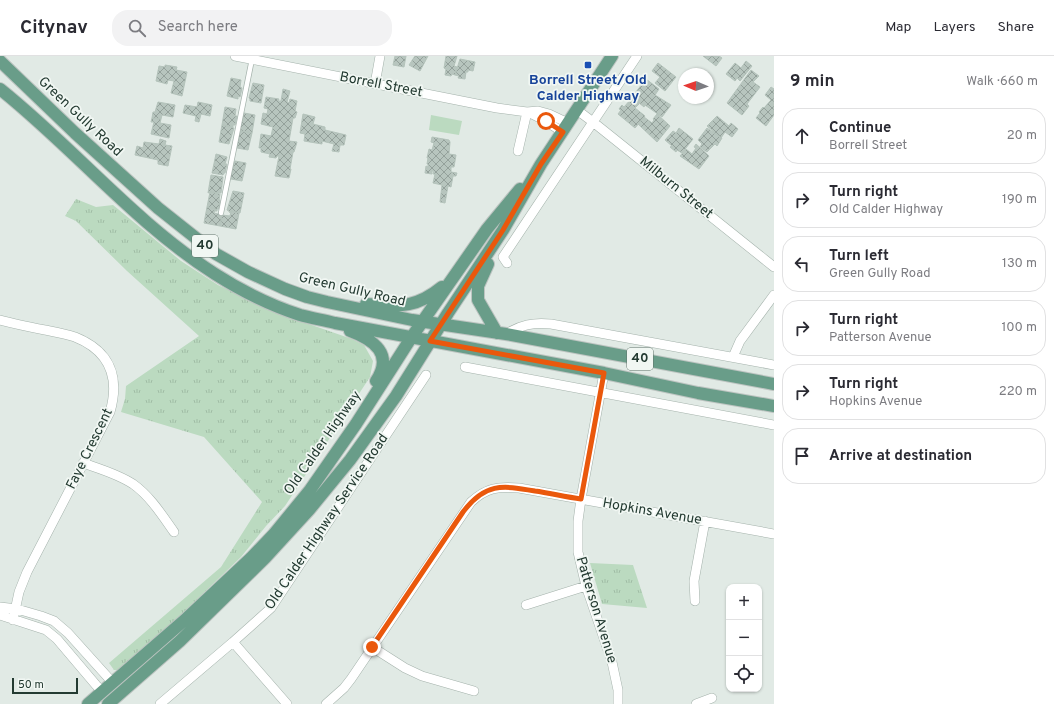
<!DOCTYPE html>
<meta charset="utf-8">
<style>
:root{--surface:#fff;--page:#f2f2f3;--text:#2b2b33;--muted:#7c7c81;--line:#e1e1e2}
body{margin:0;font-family:Overpass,sans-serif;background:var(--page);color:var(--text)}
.controls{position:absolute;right:12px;bottom:12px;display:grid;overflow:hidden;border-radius:8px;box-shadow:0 1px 3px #0004}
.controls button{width:36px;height:36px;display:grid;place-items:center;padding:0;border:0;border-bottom:1px solid var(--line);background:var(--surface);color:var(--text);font:20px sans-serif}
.compass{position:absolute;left:678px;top:12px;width:36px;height:36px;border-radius:50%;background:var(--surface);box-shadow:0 1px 3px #0004;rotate:272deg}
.scale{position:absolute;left:12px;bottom:10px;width:66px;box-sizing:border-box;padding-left:4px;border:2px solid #233a31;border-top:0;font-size:11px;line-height:14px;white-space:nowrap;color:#233a31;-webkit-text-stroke:3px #f1f7f3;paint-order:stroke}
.stop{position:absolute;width:12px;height:12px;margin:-9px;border:3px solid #ea580c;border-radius:50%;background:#fff}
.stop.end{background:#ea580c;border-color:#fff;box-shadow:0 1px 4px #0008}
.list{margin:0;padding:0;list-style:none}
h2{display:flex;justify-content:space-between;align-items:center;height:52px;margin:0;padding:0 16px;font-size:17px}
h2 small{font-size:13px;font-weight:400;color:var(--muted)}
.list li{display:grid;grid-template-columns:26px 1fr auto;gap:12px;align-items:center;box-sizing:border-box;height:56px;margin:0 8px 8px;padding:0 8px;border:1px solid var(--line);border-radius:16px}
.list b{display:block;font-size:15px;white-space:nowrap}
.list p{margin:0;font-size:13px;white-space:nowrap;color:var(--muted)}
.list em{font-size:13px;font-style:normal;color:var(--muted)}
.icon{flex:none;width:22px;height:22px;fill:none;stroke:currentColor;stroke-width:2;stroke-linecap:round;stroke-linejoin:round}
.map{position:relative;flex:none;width:774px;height:648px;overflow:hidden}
header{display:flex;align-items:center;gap:24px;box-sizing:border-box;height:56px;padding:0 20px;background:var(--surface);border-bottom:1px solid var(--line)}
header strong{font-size:19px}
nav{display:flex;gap:22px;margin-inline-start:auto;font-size:14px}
.search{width:280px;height:36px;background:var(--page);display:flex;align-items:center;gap:10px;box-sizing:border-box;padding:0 14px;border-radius:16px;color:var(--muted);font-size:15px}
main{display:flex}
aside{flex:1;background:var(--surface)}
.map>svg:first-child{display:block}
.green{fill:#bbdac0}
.park{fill:url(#park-tufts)}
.building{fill:url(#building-cross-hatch);stroke:#b4c3bb}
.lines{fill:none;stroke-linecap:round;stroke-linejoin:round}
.lane-casing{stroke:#a4b2ab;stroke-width:6}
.street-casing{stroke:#a4b2ab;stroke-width:10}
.primary-casing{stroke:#bdc4c1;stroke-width:14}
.lane{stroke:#fff;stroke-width:4.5}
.street{stroke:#fff;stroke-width:9}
.primary{stroke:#699d89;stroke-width:12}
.route{stroke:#ea580c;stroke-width:5}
.transit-dot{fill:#1a4fb4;stroke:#f1f7f3;stroke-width:1.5}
.labels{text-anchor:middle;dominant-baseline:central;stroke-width:3.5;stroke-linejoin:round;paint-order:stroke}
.shield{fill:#f1f7f3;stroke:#61736b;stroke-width:1}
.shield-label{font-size:13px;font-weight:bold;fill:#233a31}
.transit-label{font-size:14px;font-weight:bold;fill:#164399;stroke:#f1f7f3}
.street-label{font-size:14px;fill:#233a31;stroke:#f1f7f3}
</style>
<header>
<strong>Citynav</strong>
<div class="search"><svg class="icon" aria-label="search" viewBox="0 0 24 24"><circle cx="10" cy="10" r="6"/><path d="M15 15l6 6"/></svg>Search here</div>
<nav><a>Map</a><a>Layers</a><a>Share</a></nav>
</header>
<main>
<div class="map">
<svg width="774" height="648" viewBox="0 0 774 648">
<defs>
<pattern id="park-tufts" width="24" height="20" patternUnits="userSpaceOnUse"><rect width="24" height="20" fill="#bbdac0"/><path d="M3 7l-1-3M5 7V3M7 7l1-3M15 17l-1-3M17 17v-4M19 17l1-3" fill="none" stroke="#a0bca5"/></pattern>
<pattern id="building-cross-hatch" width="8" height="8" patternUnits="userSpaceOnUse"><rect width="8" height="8" fill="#b7c5be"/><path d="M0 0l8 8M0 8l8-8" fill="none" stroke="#94a19b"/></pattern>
</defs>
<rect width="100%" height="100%" fill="#e1eae5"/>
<path class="green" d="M431,59L462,65L459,79L429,74Z"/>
<path class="park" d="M76,143L96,151L113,149L181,205L218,229L280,258L352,283L364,289L373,305L370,321L285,450L266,470L241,501L128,610L119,614H114L109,607L221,511L262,446L204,381L121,356L125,343L126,330L199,280L127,215L76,165L65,160Z
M590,507L633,509L647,552L602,548Z"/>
<path class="building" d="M395,0H406L404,11L393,9Z
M415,0H428L420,15L409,9Z
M446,0H457L454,10L457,11L455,19L452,18L451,20L445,19L446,13L444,12Z
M703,0H719L722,2L716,10Z
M460,3L475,6L473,15L468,14V16H466L465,23L458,22L459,20L455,19Z
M746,5L752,10L740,25L737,22L735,25L726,18L735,7L741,12Z
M658,7L676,21L665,35L655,27L660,21L652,15Z
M165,9L177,11L176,14L187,16L182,40L171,37L174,25L168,24L167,28L156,25L159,10L165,11Z
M751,14L759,20L753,26L760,31L747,48L749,50L742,59L727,47Z
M231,22L241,24L240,31L242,32L240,41L238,40V43L227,40Z
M646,23L659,33L655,39L671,49L662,61L645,49L644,51L632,41Z
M253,27L264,29L261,47L250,45V43L249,42Z
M771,31L774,33V59L766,70L756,62L760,57L759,56L763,51L764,52L771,44L765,39Z
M283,33L290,35L287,46L289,47L290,43L297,45L295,55L297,56L295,62H293L289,85L297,86L294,96H293L290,113H291L289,122L275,120L279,100H277L276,102L269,101L270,98L261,96V92H259L261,78L271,80L273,71L261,68L263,57L267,58L268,53L264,52L266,41L279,43L278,45H281Z
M632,42L639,48L635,52L645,60L635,72L618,58L621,54L619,53L622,49L624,51Z
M158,46L175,49L173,61L162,59L161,63L152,62L153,56H155Z
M198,46L212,49L210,60L201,58L199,66L195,65L196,60L183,57L185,49L197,51Z
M225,51L236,53L235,60H237L235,69H233V71L222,69Z
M244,57L255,59L252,77L241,75V73L240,72Z
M303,58L315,61L313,68L325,71V74L346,79L344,89H340L339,96L332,95L334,88L322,85V88L304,85L305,78L300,77Z
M657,58L670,70L657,86L638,68L644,61L652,67L654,64L653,63Z
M717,60L729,70L731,67L738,73L732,81L725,76L721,82L707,70Z
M152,62L161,63L160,67L171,69L169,82L151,78L154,66H151Z
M222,69L234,72L229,88L219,86Z
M679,72L693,83L682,97L677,94L676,96L670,91L672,90L665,84L673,75L676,77Z
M707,72L722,82L717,90L715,88L707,96L700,91L702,88L698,84Z
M239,75L252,77L248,94L237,92Z
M432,81L449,84L450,86L449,98L456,99L454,111H451V116L457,117L456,120H453L451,131L448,130L445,147L440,146L442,129L433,127L435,118H433L434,115H432V118L425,117L426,110L428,111V108H427L428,102H427L429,93L432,94L434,87L431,86Z
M160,83L166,85L165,89L172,90L168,110L158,108V104L135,99L137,90L143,92L144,86L159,88Z
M696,88L709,100L699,113L680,100L686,93L692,98L696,92L694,91Z
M216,98L227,101L225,108H227L225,117H224L223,119L212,117Z
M235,105L246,107L242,125L231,123L232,121H230Z
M211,119L223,121L221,137L210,136L208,137Z
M233,135L244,137L240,157L231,155V157L229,156V155L227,154Z
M210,136L220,138L219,144H220L219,153H217V155H214L215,152L207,151Z
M207,151L215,152L214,157L222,159L220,170L204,167Z
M231,155L239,157L236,173L220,170L222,159L230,160Z"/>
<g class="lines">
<defs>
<path id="lane" d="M221,157L252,3"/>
<path id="street" d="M235,0L497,52L527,56L538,55L549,58L568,67
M375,28L380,0
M577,54L593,66L774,211
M528,56L542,63L563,76
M518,95L527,56
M507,207L503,201L637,0
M0,264C15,268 30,271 45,274C55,276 66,278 75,281C110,295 120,321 110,356L27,516L19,536L13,564
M506,278C521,269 533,266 551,268L774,309
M733,301L740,285L774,239
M465,311L774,369
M604,317L581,443L578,465V496L586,530L612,606L618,634V648
M83,407C100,413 118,418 133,428C150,440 162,459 174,476
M695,545L694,525L705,465
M526,549L586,530
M0,551L17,553L41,560L54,565L68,577L113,627
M0,559L46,574L57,583L96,629L103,636
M233,586L287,648
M372,591L405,612L422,620L474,635
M160,648L233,586L271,552L426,319
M326,648L344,632L351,623L471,446C486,432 498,430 519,432L774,478
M696,648L712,642"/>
<path id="primary" d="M0,5L75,77L158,152L216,198L248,216L285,233L307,241L327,246L412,264L506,278L774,328
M0,33C74,92 135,167 215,218C240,234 272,250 300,259C311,262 323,264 335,267L604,317L698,337L774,350
M488,208L478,230V244L497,277
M366,248C399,250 415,253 442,231
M350,275C374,284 394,298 376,325
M88,648L187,562L251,502L274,478L310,434L356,368L411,282L487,173L520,133
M108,648L180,585L265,502L309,454L350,404L396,340L448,257L503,174L541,108L612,0"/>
</defs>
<use href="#lane" class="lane-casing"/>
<use href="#street" class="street-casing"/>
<use href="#primary" class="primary-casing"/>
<use href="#lane" class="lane"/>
<use href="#street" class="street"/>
<use href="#primary" class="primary"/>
</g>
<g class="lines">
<path class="route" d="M372,591L463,456C485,427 501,429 535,435C550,437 565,441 581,443L604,317L430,285L503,174L541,108L563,76L546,65"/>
</g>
<rect class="transit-dot" x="584" y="5" width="8" height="8" rx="2"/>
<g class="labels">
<g class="shield">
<rect x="192" y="179" width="26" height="22" rx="3"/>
<rect x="627" y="292" width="26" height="22" rx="3"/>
</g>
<g class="shield-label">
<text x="205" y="190">40</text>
<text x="640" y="303">40</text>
</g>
<g class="transit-label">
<text x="588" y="24">Borrell Street/Old<tspan x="588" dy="16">Calder Highway</tspan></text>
</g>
<g class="street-label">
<text transform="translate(381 29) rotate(11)">Borrell Street</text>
<text transform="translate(80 61) rotate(43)">Green Gully Road</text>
<text transform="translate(676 132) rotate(39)">Milburn Street</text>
<text transform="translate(352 234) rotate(13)">Green Gully Road</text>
<text transform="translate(323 387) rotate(-55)">Old Calder Highway</text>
<text transform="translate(90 393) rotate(-64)">Faye Crescent</text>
<text transform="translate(652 456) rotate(10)">Hopkins Avenue</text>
<text transform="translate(327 466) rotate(-56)">Old Calder Highway Service Road</text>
<text transform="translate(596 554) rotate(73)">Patterson Avenue</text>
</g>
</g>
</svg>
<div class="controls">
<button>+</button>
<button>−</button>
<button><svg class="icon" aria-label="locate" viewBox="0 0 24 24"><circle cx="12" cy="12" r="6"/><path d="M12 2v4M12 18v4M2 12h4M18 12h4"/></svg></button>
</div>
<svg class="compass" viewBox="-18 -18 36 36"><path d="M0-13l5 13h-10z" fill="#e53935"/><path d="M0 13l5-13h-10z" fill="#7c7c81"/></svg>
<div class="scale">50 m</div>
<div class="stop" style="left:546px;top:65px"></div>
<div class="stop end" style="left:372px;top:591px"></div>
</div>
<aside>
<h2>9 min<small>Walk · 660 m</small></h2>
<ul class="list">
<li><svg class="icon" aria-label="ahead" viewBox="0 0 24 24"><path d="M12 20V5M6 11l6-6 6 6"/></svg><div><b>Continue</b><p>Borrell Street</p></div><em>20 m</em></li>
<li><svg class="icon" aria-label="right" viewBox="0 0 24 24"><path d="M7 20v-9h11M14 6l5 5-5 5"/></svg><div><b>Turn right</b><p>Old Calder Highway</p></div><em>190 m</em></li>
<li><svg class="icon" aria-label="left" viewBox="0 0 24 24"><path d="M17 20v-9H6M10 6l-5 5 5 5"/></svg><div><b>Turn left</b><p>Green Gully Road</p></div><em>130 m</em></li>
<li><svg class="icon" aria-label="right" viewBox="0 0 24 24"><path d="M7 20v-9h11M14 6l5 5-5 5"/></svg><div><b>Turn right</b><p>Patterson Avenue</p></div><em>100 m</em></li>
<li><svg class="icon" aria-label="right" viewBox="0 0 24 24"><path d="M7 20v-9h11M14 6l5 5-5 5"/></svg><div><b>Turn right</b><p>Hopkins Avenue</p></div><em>220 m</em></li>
<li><svg class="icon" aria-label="arrive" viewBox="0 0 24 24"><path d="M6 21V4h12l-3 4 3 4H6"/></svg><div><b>Arrive at destination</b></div></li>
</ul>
</aside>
</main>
